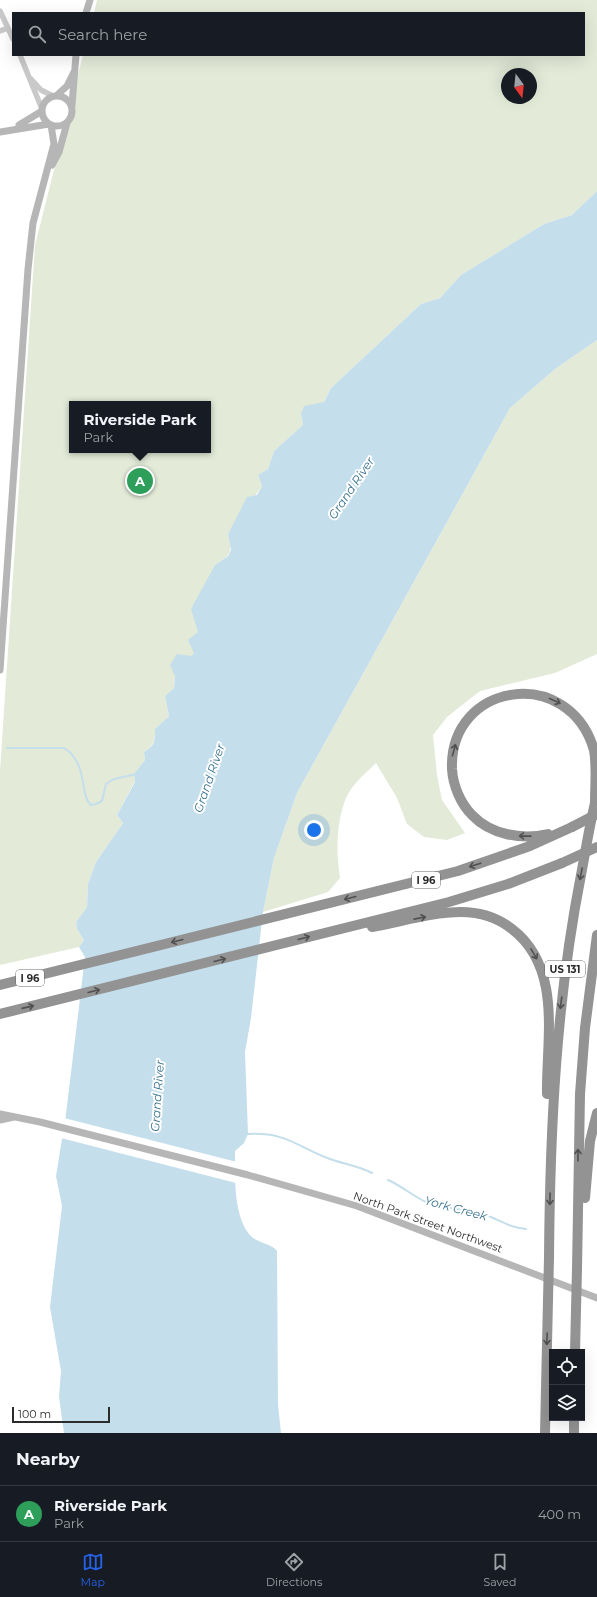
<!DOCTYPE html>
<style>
:root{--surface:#171b24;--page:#20242c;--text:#f1f3f6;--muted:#9ea1a6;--line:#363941;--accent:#2563eb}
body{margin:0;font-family:Montserrat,sans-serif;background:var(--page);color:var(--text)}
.controls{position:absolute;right:12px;bottom:12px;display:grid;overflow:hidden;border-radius:0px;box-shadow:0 4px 16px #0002}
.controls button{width:36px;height:36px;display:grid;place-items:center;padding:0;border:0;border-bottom:1px solid var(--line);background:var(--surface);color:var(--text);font:20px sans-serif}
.compass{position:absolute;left:501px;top:68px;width:36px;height:36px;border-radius:50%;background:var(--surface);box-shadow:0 4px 16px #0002;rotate:165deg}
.scale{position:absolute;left:12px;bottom:10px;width:98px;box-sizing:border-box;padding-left:4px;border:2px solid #2c2c2c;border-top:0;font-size:11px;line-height:14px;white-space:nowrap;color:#2c2c2c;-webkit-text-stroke:3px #fff;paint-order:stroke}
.you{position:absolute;left:314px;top:830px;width:14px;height:14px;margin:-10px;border:3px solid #fff;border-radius:50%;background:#1a73e8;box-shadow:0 0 0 6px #1a73e833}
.badge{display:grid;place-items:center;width:26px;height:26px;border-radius:50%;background:var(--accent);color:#fff;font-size:13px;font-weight:700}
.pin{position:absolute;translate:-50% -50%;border:2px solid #fff;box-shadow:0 1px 4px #0006}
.popup{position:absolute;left:69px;top:401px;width:142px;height:52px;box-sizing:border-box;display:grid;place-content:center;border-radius:0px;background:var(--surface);filter:drop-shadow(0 1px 3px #0005);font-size:13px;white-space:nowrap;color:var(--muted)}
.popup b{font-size:15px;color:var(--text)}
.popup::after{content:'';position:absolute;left:50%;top:100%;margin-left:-8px;border:8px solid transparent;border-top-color:var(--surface)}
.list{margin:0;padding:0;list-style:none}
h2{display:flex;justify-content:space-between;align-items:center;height:52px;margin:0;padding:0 16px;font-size:17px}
h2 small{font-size:13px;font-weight:400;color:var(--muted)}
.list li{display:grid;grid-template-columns:26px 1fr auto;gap:12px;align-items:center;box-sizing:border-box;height:56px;padding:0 16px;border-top:1px solid var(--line)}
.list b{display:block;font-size:15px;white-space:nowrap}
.list p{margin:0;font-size:13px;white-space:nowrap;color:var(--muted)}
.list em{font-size:13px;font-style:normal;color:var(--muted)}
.icon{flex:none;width:22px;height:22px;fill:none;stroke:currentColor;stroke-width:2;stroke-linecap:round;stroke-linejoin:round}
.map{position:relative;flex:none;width:597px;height:1433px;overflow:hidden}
.search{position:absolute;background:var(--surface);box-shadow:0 4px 16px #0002;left:12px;right:12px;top:12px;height:44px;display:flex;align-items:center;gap:10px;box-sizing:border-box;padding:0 14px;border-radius:0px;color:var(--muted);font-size:15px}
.sheet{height:108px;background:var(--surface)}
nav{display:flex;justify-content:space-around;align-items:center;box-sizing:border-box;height:56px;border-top:1px solid var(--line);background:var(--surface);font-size:11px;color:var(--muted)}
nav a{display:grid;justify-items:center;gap:2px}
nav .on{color:var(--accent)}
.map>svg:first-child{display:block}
.green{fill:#e3ead8;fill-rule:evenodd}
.water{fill:#c4deeb}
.pier{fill:#fff}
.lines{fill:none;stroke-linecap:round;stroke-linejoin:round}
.stream{stroke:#c4deeb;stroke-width:2}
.minor{stroke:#c9c9c9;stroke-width:5.5}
.secondary{stroke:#b6b6b6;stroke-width:7}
.motorway{stroke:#939393;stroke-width:10}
.motorway-bridge{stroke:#939393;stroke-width:10}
.oneway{stroke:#505050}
.labels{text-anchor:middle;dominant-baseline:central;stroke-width:4;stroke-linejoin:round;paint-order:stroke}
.shield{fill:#fff;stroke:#6b6b6b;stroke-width:1}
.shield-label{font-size:10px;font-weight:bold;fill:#2c2c2c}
.street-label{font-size:11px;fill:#2c2c2c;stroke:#fff}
.water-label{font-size:12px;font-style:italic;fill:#39728f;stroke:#fff}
</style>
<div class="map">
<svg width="597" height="1433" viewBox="0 0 597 1433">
<rect width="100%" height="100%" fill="#fff"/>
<path class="green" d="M97,0H597V191L572,215L544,224L461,275L440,298L421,304L331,388L324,402L301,414L303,425L274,451L268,469L258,475L262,486L228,534C232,553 232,554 215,565L194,653L175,676L174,688L165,696L169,716L155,729C155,741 154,745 144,752L145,760L134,774L135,781L117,815L123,823L96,862L88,884L87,907L76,922L77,929L84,940L79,947L0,965V771L35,245L83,55H584V13H94ZM507,74H531V98H507ZM72,404H208V450H72Z
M597,340V654L555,673L480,691L447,717L433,735L437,775L442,800L465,833L447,840L424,837L407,824L397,798L376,763C366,773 352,784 346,798C336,823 336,852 340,878L328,892L263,912L274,858L297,793L510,408L555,369Z"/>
<path class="water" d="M597,191V340L555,369L510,408L297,793L274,858L263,912L251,1018L245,1052L248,1134L244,1143L235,1151C235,1174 233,1214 249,1234C257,1244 271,1243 277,1251L278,1405L281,1433H64L59,1397L61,1371L50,1307L62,1206L56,1176L66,1114L85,957L79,947L84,940L77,929L76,922L87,907L88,884L96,862L123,823L117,815L135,782L134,774L145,760L144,752C155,745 155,742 155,729L169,716L165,696L174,688L175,676L170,665L177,654L191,656L194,653L188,640L198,632L191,609L215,565L228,556L231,550L228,534L247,497L257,495L262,486L258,475L268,469L274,451L303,425L301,414L304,406L324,402L331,388L421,304L440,298L461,275L544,224L572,215Z"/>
<path class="pier" d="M64,1118L237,1162L236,1183L61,1138Z"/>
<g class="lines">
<path class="stream" d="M7,748H64C89,763 79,796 91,805L96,804L102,801L106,784L114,779L137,774
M248,1134C287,1132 297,1147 330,1159C344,1164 359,1166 372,1173
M388,1180C402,1186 414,1197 428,1203C448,1210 471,1209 491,1217C505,1223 510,1227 526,1229"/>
<path class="minor" d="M0,11L13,39
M0,31L8,28
M20,55L42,109
M31,79L41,90L53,96"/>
<path class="secondary" d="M86,13L90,0
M42 111a15 15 0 1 1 30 0a15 15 0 1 1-30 0Z
M56,96L67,86L74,72
M72,105L76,55
M19,125L42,111
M0,132L49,124
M52,165L59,152L67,123
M0,670L28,269L33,223L54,144L51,125
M0,1114L40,1122L248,1175L357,1206L597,1298
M0,1120L14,1117"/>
<path class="motorway" d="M548,834C522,840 491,835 472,815C460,803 453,785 452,769C449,682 569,664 594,750C597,767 595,785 595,802
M372,927C401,922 432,912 461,912C480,912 498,918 512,929C563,968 546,1040 547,1094
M0,985L458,871L530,846L572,827
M0,1014L449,902L508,884L562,863
M585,1198L590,1141L597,1113
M549,1258C550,1129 556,1002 581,875C586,849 590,821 597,795
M577,1269L580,1094L585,1028L597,935
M575,1352L576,1310
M545,1433L548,1300
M574,1433V1418"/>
<path class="motorway-bridge" d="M572,827L597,814
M562,863L597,847
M548,1300L549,1258
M576,1310L577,1269"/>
</g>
<defs><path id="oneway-shaft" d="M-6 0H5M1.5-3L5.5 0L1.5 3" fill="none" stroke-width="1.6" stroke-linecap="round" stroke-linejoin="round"/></defs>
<g class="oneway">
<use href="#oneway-shaft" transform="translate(555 701) rotate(24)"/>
<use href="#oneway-shaft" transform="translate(454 750) rotate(-75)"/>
<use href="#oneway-shaft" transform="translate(525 836) rotate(-179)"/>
<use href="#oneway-shaft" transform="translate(475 865) rotate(162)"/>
<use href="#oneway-shaft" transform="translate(581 874) rotate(101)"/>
<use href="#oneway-shaft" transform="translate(350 898) rotate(166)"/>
<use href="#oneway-shaft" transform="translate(420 918) rotate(-11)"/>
<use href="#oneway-shaft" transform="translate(304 938) rotate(-15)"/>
<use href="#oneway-shaft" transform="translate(177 941) rotate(166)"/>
<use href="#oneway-shaft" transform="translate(534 954) rotate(60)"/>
<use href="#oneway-shaft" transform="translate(220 960) rotate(-14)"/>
<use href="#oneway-shaft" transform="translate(94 991) rotate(-14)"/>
<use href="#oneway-shaft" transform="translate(561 1003) rotate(97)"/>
<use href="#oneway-shaft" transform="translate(28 1007) rotate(-13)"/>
<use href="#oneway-shaft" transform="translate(578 1155) rotate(-90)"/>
<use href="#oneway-shaft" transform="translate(550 1199) rotate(91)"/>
<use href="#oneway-shaft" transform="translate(547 1339) rotate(92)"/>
</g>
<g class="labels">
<g class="shield">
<rect x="412" y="872" width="28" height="16" rx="3"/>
<rect x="545" y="961" width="40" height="16" rx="3"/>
<rect x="16" y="970" width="28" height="16" rx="3"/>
</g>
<g class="shield-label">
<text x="426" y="880">I 96</text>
<text x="565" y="969">US 131</text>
<text x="30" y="978">I 96</text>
</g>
<g class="street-label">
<text transform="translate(428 1222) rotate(20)">North Park Street Northwest</text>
</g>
<g class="water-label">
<text transform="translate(351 488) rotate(-56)">Grand River</text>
<text transform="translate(209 778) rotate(-71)">Grand River</text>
<text transform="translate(157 1096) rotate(-86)">Grand River</text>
<text transform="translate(456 1208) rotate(15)">York Creek</text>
</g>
</g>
</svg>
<div class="controls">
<button><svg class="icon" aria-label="locate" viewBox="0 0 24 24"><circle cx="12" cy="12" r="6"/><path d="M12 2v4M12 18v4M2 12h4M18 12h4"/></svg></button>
<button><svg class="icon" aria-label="layers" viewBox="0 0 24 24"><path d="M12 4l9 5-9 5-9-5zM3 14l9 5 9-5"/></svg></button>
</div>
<svg class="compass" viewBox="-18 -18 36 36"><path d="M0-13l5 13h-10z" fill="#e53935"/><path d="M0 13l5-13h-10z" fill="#9ea1a6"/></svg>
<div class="scale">100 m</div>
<div class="you"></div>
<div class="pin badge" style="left:140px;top:481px;background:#2e9e5b">A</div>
<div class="popup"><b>Riverside Park</b>Park</div>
<div class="search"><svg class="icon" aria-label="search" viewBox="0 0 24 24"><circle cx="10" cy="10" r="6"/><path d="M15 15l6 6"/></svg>Search here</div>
</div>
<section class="sheet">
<h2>Nearby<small></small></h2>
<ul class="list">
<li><span class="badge" style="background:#2e9e5b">A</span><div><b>Riverside Park</b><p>Park</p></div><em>400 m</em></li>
</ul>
</section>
<nav>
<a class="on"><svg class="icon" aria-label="map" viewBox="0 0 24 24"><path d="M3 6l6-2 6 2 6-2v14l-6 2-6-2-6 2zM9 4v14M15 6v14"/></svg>Map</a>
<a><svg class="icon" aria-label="directions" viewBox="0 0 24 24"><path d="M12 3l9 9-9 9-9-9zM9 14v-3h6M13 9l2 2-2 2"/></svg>Directions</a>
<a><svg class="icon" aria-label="saved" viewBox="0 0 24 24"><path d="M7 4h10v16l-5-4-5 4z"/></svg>Saved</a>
</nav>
